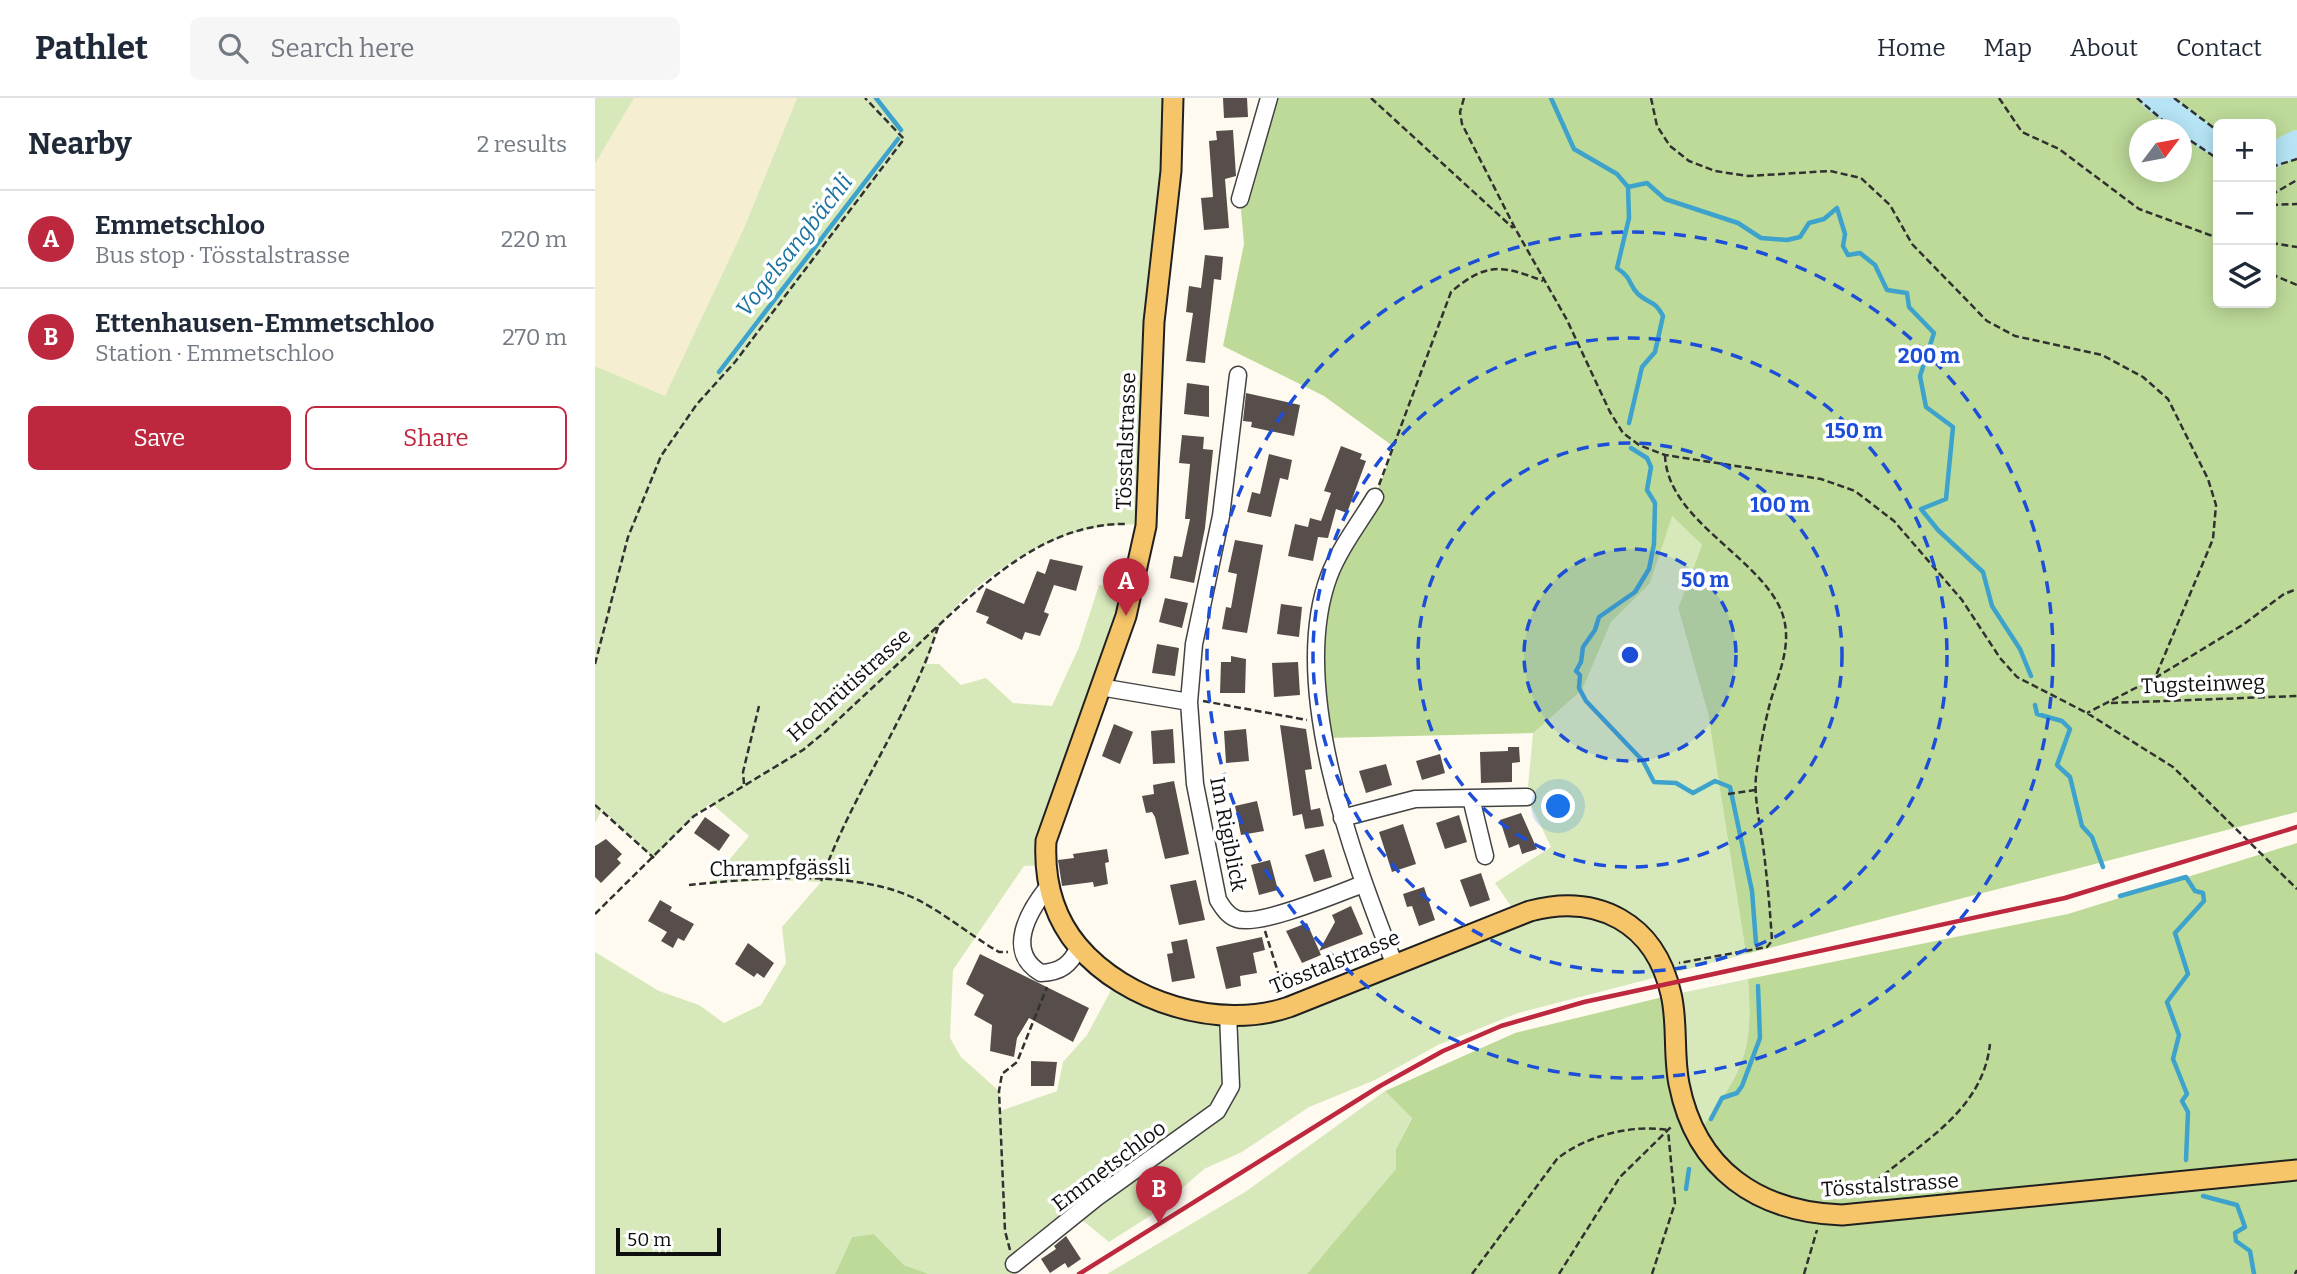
<!DOCTYPE html>
<meta charset="utf-8">
<style>
:root{--surface:#fff;--page:#f6f6f7;--text:#1f2937;--muted:#747a83;--line:#e0e1e3;--accent:#bd283e}
body{margin:0;font-family:Bitter,serif;background:var(--page);color:var(--text)}
.controls{position:absolute;right:21px;top:21px;display:grid;overflow:hidden;border-radius:10px;box-shadow:0 4px 18px #0003}
.controls button{width:63px;height:63px;display:grid;place-items:center;padding:0;border:0;border-bottom:2px solid var(--line);background:var(--surface);color:var(--text);font:35px sans-serif}
.compass{position:absolute;left:1534px;top:21px;width:63px;height:63px;border-radius:50%;background:var(--surface);box-shadow:0 4px 18px #0003;rotate:58deg}
.scale{position:absolute;left:21px;bottom:18px;width:105px;box-sizing:border-box;padding-left:7px;border:4px solid #0f0f0f;border-top:0;font-size:19px;line-height:24px;white-space:nowrap;color:#0f0f0f;-webkit-text-stroke:5px #fff;paint-order:stroke}
.you{position:absolute;left:964px;top:709px;width:24px;height:24px;margin:-18px;border:5px solid #fff;border-radius:50%;background:#1a73e8;box-shadow:0 0 0 10px #1a73e833}
.badge{display:grid;place-items:center;width:46px;height:46px;border-radius:50%;background:var(--accent);color:#fff;font-size:23px;font-weight:700}
.pin{position:absolute;translate:-50% -58px;filter:drop-shadow(0 2px 4px #0008)}
.pin::after{content:'';position:absolute;top:37px;width:24px;height:21px;background:inherit;clip-path:polygon(0 0,100% 0,50% 100%)}
.list{margin:0;padding:0;list-style:none}
h2{display:flex;justify-content:space-between;align-items:center;height:91px;margin:0;padding:0 28px;font-size:30px}
h2 small{font-size:23px;font-weight:400;color:var(--muted)}
.list li{display:grid;grid-template-columns:46px 1fr auto;gap:21px;align-items:center;box-sizing:border-box;height:98px;padding:0 28px;border-top:2px solid var(--line)}
.list b{display:block;font-size:26px;white-space:nowrap}
.list p{margin:0;font-size:23px;white-space:nowrap;color:var(--muted)}
.list em{font-size:23px;font-style:normal;color:var(--muted)}
.actions{display:flex;gap:14px;padding:21px 28px}
.actions a{flex:1;padding:16px 0;border:2px solid var(--accent);border-radius:10px;text-align:center;font-size:24px;color:var(--accent)}
.actions .main{background:var(--accent);color:#fff}
.icon{flex:none;width:38px;height:38px;fill:none;stroke:currentColor;stroke-width:2;stroke-linecap:round;stroke-linejoin:round}
.map{position:relative;flex:none;width:1702px;height:1176px;overflow:hidden}
header{display:flex;align-items:center;gap:42px;box-sizing:border-box;height:98px;padding:0 35px;background:var(--surface);border-bottom:2px solid var(--line)}
header strong{font-size:33px}
nav{display:flex;gap:38px;margin-inline-start:auto;font-size:24px}
.search{width:490px;height:63px;background:var(--page);display:flex;align-items:center;gap:18px;box-sizing:border-box;padding:0 24px;border-radius:10px;color:var(--muted);font-size:26px}
main{display:flex}
aside{flex:1;background:var(--surface)}
.map>svg:first-child{display:block}
.farmland{fill:#f5eed1}
.green{fill:#d7e9ba}
.forest{fill:#bdda99;fill-rule:evenodd}
.lines{fill:none;stroke-linecap:round;stroke-linejoin:round}
.stream{stroke:#3da2cc;stroke-width:4.5}
.river{stroke:#b6e4f5;stroke-width:26}
.building{fill:#574e4b}
.minor-casing{stroke:#424242;stroke-width:19}
.major-casing{stroke:#202020;stroke-width:23}
.path{stroke:#313131;stroke-width:2.5;stroke-dasharray:7 3.5;stroke-linecap:butt}
.minor{stroke:#fff;stroke-width:16}
.major{stroke:#f6c569;stroke-width:19}
.rail{stroke:#bd283e;stroke-width:4.5}
.ring{fill:none;stroke:#1d4ed8;stroke-width:3.5;stroke-dasharray:12 9}
.labels{text-anchor:middle;dominant-baseline:central;stroke-width:7;stroke-linejoin:round;paint-order:stroke}
.street-label{font-size:21px;fill:#0f0f0f;stroke:#fff}
.water-label{font-size:23px;font-style:italic;fill:#19729f;stroke:#fff}
.centre{fill:#1d4ed8;stroke:#fff;stroke-width:3.5}
.ring-label{font-size:21px;text-anchor:middle;font-weight:bold;fill:#1d4ed8;stroke:#fff;stroke-width:7;stroke-linejoin:round;paint-order:stroke}
</style>
<header>
<strong>Pathlet</strong>
<div class="search"><svg class="icon" aria-label="search" viewBox="0 0 24 24"><circle cx="10" cy="10" r="6"/><path d="M15 15l6 6"/></svg>Search here</div>
<nav><a>Home</a><a>Map</a><a>About</a><a>Contact</a></nav>
</header>
<main>
<aside>
<h2>Nearby<small>2 results</small></h2>
<ul class="list">
<li><span class="badge">A</span><div><b>Emmetschloo</b><p>Bus stop · Tösstalstrasse</p></div><em>220 m</em></li>
<li><span class="badge">B</span><div><b>Ettenhausen-Emmetschloo</b><p>Station · Emmetschloo</p></div><em>270 m</em></li>
</ul>
<div class="actions"><a class="main">Save</a><a>Share</a></div>
</aside>
<div class="map">
<svg width="1702" height="1176" viewBox="0 0 1702 1176">
<rect width="100%" height="100%" fill="#fffaf0"/>
<path class="farmland" d="M39,0H202L149,130L70,299L0,268V66Z"/>
<path class="green" d="M0,0H39L0,66Z
M202,0H576L551,428C480,417 388,471 346,526C338,535 336,554 332,566H344L366,587L391,580L418,605L457,608L484,549L504,487L538,495L450,767L429,768L358,872L355,940L366,959L404,993L405,1013L462,993L468,964L492,937L522,881L547,894L652,918L922,817L900,785L956,749L932,699L938,635L1076,417L1107,447L1083,510L1113,616L1151,856L923,915L843,947L780,982L714,1009L647,1054L609,1071L558,1116L514,1144L481,1117L419,1166L418,1176H334L309,1167L279,1136L257,1139L240,1176H0V854L64,893L104,907L129,925L166,907L191,865L187,829L226,784L182,782L115,785L154,738L116,705L99,718L59,760L7,712L0,725V268L70,298L149,130Z
M1153,881C1159,961 1146,975 1102,1038L1076,897Z
M790,993L817,1019L801,1051L802,1071L712,1176H512L650,1094Z"/>
<path class="forest" d="M674,0H1702V714L1151,856L1113,616L1083,510L1107,447L1077,418L1055,485L1016,524L987,592L938,635L731,640L723,516L780,399L799,349L729,298L628,248L649,146L645,101ZM1623,26H1676V205H1623ZM1545,32H1587V74H1545Z
M1702,745V1176H712L801,1071V1051L817,1020L790,993L920,935L1076,897L1102,1037C1146,974 1159,961 1153,881L1473,816Z
M279,1136L309,1167L334,1176H240L257,1139Z"/>
<g class="lines">
<path class="stream" d="M281,0L306,32
M956,0L979,51L1022,76L1033,89L1034,120L1022,170C1038,181 1033,186 1043,196C1054,206 1060,202 1068,218L1060,254L1047,269L1034,325
M1033,89L1052,85L1070,101L1143,125L1166,140L1192,142L1205,139L1214,125L1229,121L1242,110L1250,136L1248,148L1253,157L1265,155L1280,167L1292,192L1312,195L1314,209L1339,235L1325,278L1331,309L1358,329L1351,401L1326,411L1343,432L1388,474L1397,508L1425,551L1436,578
M124,274L303,41
M1036,350L1052,360L1056,369L1052,392L1060,405L1059,446L1054,471L1040,494L1004,519L1000,532L988,549L986,564L981,573L985,577L984,590L991,603L1048,663L1059,684L1081,685L1098,695L1120,683L1135,689L1157,793L1161,845
M1440,607L1442,616L1467,623L1475,631L1462,667L1475,679L1487,728L1497,739L1508,769
M1525,798L1591,779L1600,793L1608,795L1609,803L1580,835L1593,876L1572,904L1584,937L1578,961L1592,996L1587,1003L1593,1014L1591,1062
M1116,1021L1127,1000L1142,995L1147,988L1165,940L1163,888
M1091,1091L1094,1071
M1608,1098L1642,1107L1650,1129L1640,1135L1641,1143L1655,1153L1659,1176"/>
<path class="river" d="M1558,0L1613,41L1623,45
M1676,58L1702,45"/>
</g>
<path class="building" d="M628,0H652L653,19L629,20Z
M638,32L641,78L630,81L634,130L609,132L606,100L618,99L614,43L622,42L621,33Z
M610,157L628,159L626,182L619,181L610,265L591,263L598,215L591,214L594,188L606,190Z
M592,285L614,288V319L589,316Z
M651,295L705,307L699,338L656,329L657,324L648,323Z
M587,337L609,339L608,351L618,352L610,430L599,485L575,480L579,458L587,459L595,421H590L595,366L584,365Z
M746,348L767,356L765,361L771,363L752,415L741,411L733,440L723,439L718,463L693,458L700,426L713,429L715,420L726,423L736,395L729,393Z
M674,356L697,362L693,382L685,380L676,419L652,414L657,394L665,396Z
M640,442L668,447L652,535L627,531L631,509L636,510L642,476L633,474Z
M455,461L488,468L481,493L459,487L449,514L454,516L445,538L430,534L427,542L391,525L394,519L381,514L391,490L429,506L442,473L450,476Z
M570,500L593,505L587,530L564,524Z
M686,506L707,509L704,539L682,536Z
M562,546L584,550L580,578L557,575Z
M636,558L651,561L650,595H625L626,564H636Z
M703,564L705,597L679,599L677,565Z
M519,626L538,634L525,666L507,658Z
M685,627L711,631L717,671L710,672L716,712L725,710L729,728L710,731L707,716L698,718Z
M578,631L580,665L558,666L556,633Z
M651,631L654,663L631,665L629,633Z
M913,649H924L925,664L917,665V684L886,685L885,654L913,653Z
M845,656L850,675L827,682L821,663Z
M791,666L797,687L771,695L764,673Z
M579,683L594,756L570,761L560,719L557,714L551,715L547,698L559,696L558,687Z
M662,703L669,733L646,737L640,708Z
M926,715L942,751L927,756L924,746L914,750L905,722Z
M864,717L872,744L850,751L841,725Z
M110,719L135,737L124,753L99,735Z
M808,726L821,766L797,774L784,734Z
M11,741L27,756L22,761L26,765L6,785L0,779V748Z
M512,751L514,764L510,765L513,786L499,789L498,784L467,788L463,762L479,760L478,756Z
M729,751L737,779L719,784L710,757Z
M675,762L683,792L664,797L656,767Z
M886,775L895,802L875,809L865,782Z
M601,782L610,822L584,827L575,787Z
M829,789L840,822L824,828L817,808L812,809L808,796Z
M65,802L77,809L75,813L99,826L89,843L83,840L78,850L66,843L72,834L53,823Z
M756,808L768,836L724,853L740,824L737,817Z
M712,825L726,857L707,865L691,833Z
M667,839L670,852L658,855L662,875L645,878L646,888L631,891L621,849Z
M592,841L600,880L577,884L572,856L578,855L576,844Z
M153,845L179,865L169,880L162,875L159,879L140,866Z
M385,856L494,910L478,944L434,920L422,940L419,959L395,953L397,927L379,917L389,897L371,886Z
M436,963L462,964L459,988H436Z
M471,1138L486,1161L473,1170L470,1165L455,1175L446,1161L461,1151L459,1148Z"/>
<g class="lines">
<defs>
<path id="minor" d="M645,101L674,0
M643,277L626,418L599,546L594,604L600,686L623,802C628,810 633,818 642,821C664,829 744,795 768,786
M780,399C765,424 744,451 734,478C693,588 758,760 799,865
M505,589L594,604
M876,700L890,758
M747,720L820,701L932,699
M453,789C433,814 410,854 446,875C466,874 475,867 484,849
M419,1166L501,1100L622,1013L636,988L633,916"/>
<path id="major" d="M578,0L576,73L559,224L551,428L531,518L451,743C449,782 457,817 483,848C530,904 625,933 694,909L935,813C1003,795 1060,825 1076,896C1083,925 1078,956 1084,986C1101,1072 1163,1114 1247,1117L1702,1072"/>
</defs>
<use href="#minor" class="minor-casing"/>
<use href="#major" class="major-casing"/>
<path class="path" d="M776,0L918,130
M869,0L865,14L867,26L921,132L972,222L1015,314L1028,335L1044,347L1070,357L1226,381L1260,393L1299,423L1367,502L1405,560L1422,579L1492,615L1578,669L1702,791
M1056,0L1062,28L1075,48L1094,63L1120,73L1153,78L1235,73L1266,80L1295,107L1317,146L1392,223L1420,238L1507,257L1548,279L1573,301L1613,381L1621,407L1618,441L1560,580L1492,615
M1404,0L1427,34L1464,51L1544,111L1623,140
M1542,0L1579,32
M1579,0L1623,33
M1587,37L1623,61
M1676,69L1702,61
M1676,97L1702,82
M1676,107L1702,106
M1676,145L1702,149
M1676,176L1702,187
M1070,357C1072,422 1162,457 1186,512C1199,544 1184,574 1175,605C1169,628 1164,655 1161,678C1159,701 1165,725 1168,747C1172,779 1175,811 1177,843L1172,849L1084,865
M784,387L856,194C891,164 907,167 948,183
M0,566L33,439L66,358L102,306L140,264L309,41L270,0
M1560,580L1649,526L1689,496L1702,491
M608,603L712,622
M1516,605L1702,598
M149,686L148,674L164,608
M1133,696L1160,692
M0,707L59,760
M226,783C257,695 315,618 343,529
M94,787C163,780 265,770 327,804C354,819 378,839 404,854H413
M0,816L99,718L208,652L231,633C264,602 297,572 329,541C386,488 449,424 533,426
M670,833L689,893
M1265,1098C1313,1050 1387,1020 1395,946
M415,1152L410,1133L404,993L407,976L422,964L452,889
M877,1176L962,1061C990,1038 1037,1026 1073,1032
M964,1176L1025,1079L1078,1027
M1057,1176L1080,1105L1073,1032
M1209,1176L1222,1132
M1700,1176L1702,1172"/>
<use href="#minor" class="minor"/>
<use href="#major" class="major"/>
<path class="rail" d="M484,1176L785,988L848,953L906,928L989,904L1470,800L1702,729"/>
</g>
<circle cx="1035" cy="557" r="106" fill="#1d4ed8" fill-opacity=".12"/>
<g class="ring">
<circle cx="1035" cy="557" r="106"/>
<circle cx="1035" cy="557" r="212"/>
<circle cx="1035" cy="557" r="317"/>
<circle cx="1035" cy="557" r="423"/>
</g>
<g class="labels">
<g class="street-label">
<text transform="translate(531 343) rotate(-88)">Tösstalstrasse</text>
<text transform="translate(1608 586) rotate(-2)">Tugsteinweg</text>
<text transform="translate(254 587) rotate(-42)">Hochrütistrasse</text>
<text transform="translate(633 736) rotate(79)">Im Rigiblick</text>
<text transform="translate(185 770) rotate(-1)">Chrampfgässli</text>
<text transform="translate(740 864) rotate(-22)">Tösstalstrasse</text>
<text transform="translate(514 1068) rotate(-37)">Emmetschloo</text>
<text transform="translate(1295 1087) rotate(-4)">Tösstalstrasse</text>
</g>
<g class="water-label">
<text transform="translate(199 147) rotate(-52)">Vogelsangbächli</text>
</g>
</g>
<circle cx="1035" cy="557" r="10" class="centre"/>
<g class="ring-label">
<text x="1334" y="265">200 m</text>
<text x="1259" y="340">150 m</text>
<text x="1185" y="414">100 m</text>
<text x="1110" y="489">50 m</text>
</g>
</svg>
<div class="controls">
<button>+</button>
<button>−</button>
<button><svg class="icon" aria-label="layers" viewBox="0 0 24 24"><path d="M12 4l9 5-9 5-9-5zM3 14l9 5 9-5"/></svg></button>
</div>
<svg class="compass" viewBox="-18 -18 36 36"><path d="M0-13l5 13h-10z" fill="#e53935"/><path d="M0 13l5-13h-10z" fill="#747a83"/></svg>
<div class="scale">50 m</div>
<div class="you"></div>
<div class="pin badge" style="left:531px;top:518px">A</div>
<div class="pin badge" style="left:564px;top:1126px">B</div>
</div>
</main>
